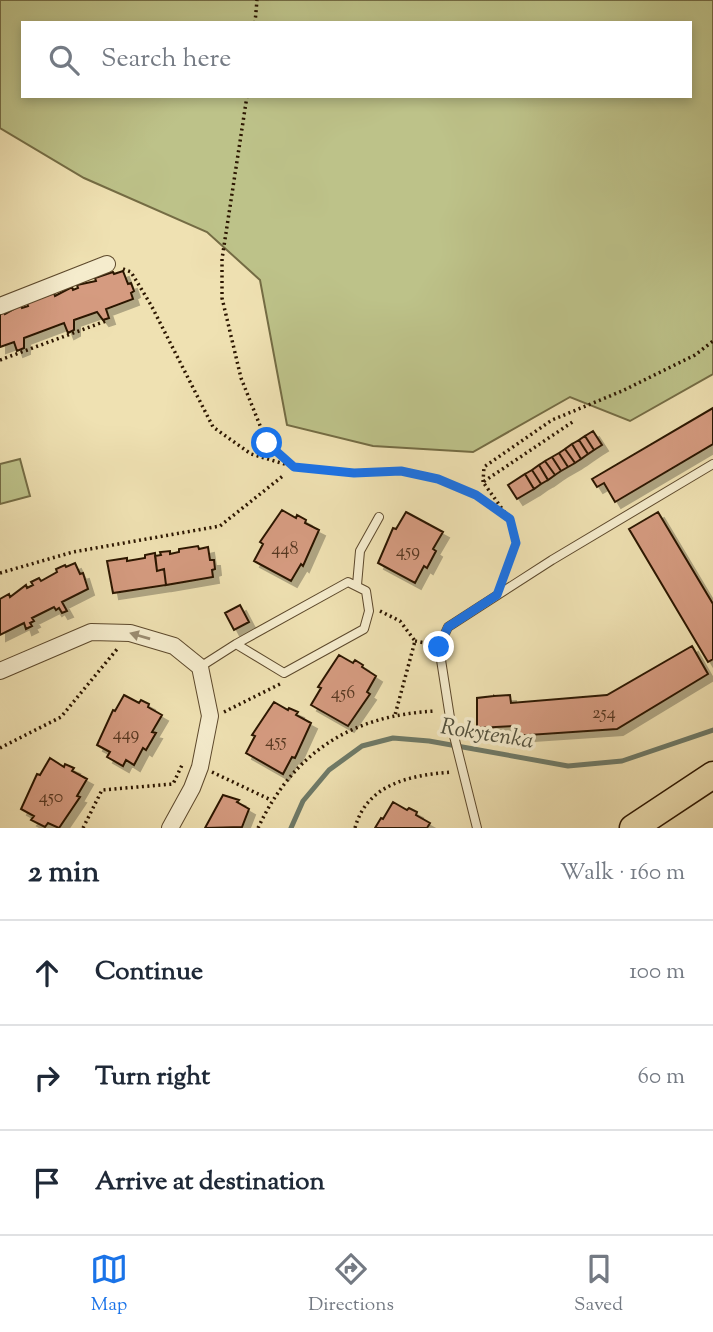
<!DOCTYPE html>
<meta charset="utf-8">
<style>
:root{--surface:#fff;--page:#f2f2f3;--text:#1f2937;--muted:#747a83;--line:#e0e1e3;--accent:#1a73e8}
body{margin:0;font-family:"Sorts Mill Goudy",serif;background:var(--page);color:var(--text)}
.stop{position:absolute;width:21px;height:21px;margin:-16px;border:5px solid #1a73e8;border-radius:50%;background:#fff}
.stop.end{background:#1a73e8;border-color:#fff;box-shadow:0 2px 7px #0008}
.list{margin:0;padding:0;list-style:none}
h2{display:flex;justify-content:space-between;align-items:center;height:91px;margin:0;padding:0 28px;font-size:30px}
h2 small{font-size:23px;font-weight:400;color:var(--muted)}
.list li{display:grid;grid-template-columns:46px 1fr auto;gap:21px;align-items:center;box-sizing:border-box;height:105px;padding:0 28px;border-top:2px solid var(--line)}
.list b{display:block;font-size:26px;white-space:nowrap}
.list em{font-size:23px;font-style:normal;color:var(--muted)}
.icon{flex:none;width:38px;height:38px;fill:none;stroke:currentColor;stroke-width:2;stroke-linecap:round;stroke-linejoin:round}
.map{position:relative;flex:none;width:713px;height:828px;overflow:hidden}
.search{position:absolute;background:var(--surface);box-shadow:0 4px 10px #0003;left:21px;right:21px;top:21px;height:77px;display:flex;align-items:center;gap:18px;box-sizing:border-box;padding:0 24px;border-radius:0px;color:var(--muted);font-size:26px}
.sheet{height:406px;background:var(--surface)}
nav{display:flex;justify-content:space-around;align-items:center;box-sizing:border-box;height:98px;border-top:2px solid var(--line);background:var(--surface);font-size:19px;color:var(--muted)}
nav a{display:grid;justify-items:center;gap:4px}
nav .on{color:var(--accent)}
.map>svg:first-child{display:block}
.green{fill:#bdc289;stroke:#746c44;stroke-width:2;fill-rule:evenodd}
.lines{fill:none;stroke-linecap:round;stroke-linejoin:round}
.stream{stroke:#6e7a68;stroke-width:5}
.building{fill:#d59b80;stroke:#2c1600;stroke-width:2;filter:url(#shadow)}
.service-casing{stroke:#5d492c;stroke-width:10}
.minor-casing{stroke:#5d492c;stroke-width:18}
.primary-casing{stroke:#2c1600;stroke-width:29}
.path{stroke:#2c1600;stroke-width:3.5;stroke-dasharray:2 3.5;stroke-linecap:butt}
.service{stroke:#f5eccd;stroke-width:8}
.minor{stroke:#f5eccd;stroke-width:16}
.primary{stroke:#efe1b2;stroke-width:26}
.oneway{fill:#9b8c71}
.route{stroke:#1a73e8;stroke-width:9}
.labels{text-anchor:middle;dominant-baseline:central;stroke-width:7;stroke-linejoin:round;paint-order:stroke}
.number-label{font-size:18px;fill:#563720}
.water-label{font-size:23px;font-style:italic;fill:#52503d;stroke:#f5eccd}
</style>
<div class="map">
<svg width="713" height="828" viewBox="0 0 713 828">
<defs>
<filter id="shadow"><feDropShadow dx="6" dy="6" stdDeviation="0" flood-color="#0004"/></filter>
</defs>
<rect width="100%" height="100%" fill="#efe1b2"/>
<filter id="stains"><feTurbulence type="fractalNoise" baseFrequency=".00286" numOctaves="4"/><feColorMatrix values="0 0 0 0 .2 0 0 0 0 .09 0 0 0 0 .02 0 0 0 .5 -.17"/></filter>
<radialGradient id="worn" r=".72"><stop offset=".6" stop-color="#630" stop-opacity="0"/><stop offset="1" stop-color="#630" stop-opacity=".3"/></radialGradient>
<path class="green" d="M0,0H713V374L630,421L570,397L473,452L373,446L287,425L260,280L207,232L84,178L0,128ZM23,23H690V96H23Z
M20,459L30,496L0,504V464Z"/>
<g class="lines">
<path class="stream" d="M291,828L303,801L329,770L362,746L393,738L429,741L568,766L622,761L713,730"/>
</g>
<path class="building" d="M123,271L128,284L131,283L134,291L131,293L133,299L106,309L109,318L103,320L97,312L74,320V330L68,333L64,323L24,338V348L17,351L14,342L0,347V313L4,311L5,314L21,305L22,308L28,306L27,303L54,293L55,296L72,287L73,290L78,288L77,285L96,281L95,278L113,272L114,274Z
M713,408V444L615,502L604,483L597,487L592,479Z
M593,431L602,445L594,450L585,436Z
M585,436L594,450L588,454L579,440Z
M579,440L588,454L581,459L572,444Z
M572,444L581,459L575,463L565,449Z
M565,449L575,463L568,467L559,453Z
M559,453L568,467L561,471L552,457Z
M552,457L561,471L555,475L545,461Z
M545,461L555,475L548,480L539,465Z
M539,465L548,480L541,484L532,470Z
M532,470L541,484L534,489L525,474Z
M525,474L534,489L517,499L508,485Z
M282,510L296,518L297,515L306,520L305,523L319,530L303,566L301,564L291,581L254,561L263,544L260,542Z
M406,512L443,532L433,549L436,551L427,568L424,566L415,583L378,563L393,528L396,529Z
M658,512L713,604V659L708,662L629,529Z
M198,546L199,549L208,547L210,560H214L215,569L212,570L213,577L166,585L164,569L157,571L155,556L161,555L160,552L170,551V554L179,552V549Z
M155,553L157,571L164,569L166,585L113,593L107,561L127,558V561L145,558V555Z
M75,563L80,574L83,573L88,589L62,602L67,611L62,613L59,608L56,610L54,607L32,618L34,621L30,623L32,626L26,629L24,623L0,635V599L9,594L10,597L26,585L27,588L33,585L31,582L39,578L41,581L57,572L56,569L65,565L66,567Z
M240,605L249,622L234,630L225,613Z
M692,646L708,674L617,729L514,736L513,726L477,728V698L494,696L493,695L494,696L510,695L511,703L607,695Z
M339,655L353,663L355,660L363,665L362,667L376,676L367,692L370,694L348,726L311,705L321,688L318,687Z
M124,695L139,703L141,700L149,704L148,707L162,715L152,732L156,733L146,750L143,748L134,765L126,760L123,766L107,757L110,752L97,745L113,710L115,711Z
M274,702L288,710L289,708L298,712L296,715L311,723L295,758L292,757L283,774L246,753L255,736L252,735Z
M50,758L64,767L65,764L74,768L72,771L87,779L77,796L80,797L59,828L48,823L45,827L31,820L34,816L21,809L37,774L40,775Z
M223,795L239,800L237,802L249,809L242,827L205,828Z
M393,802L407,810L409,808L417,812L416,815L430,823L427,828H375L381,818L383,819Z"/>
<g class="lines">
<defs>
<path id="service" d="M357,585L360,551L379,517
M200,667L236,644L284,673L364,629L369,611L366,591L348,582L236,644
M477,828L451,724L439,647L448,627L552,560L713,464"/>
<path id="minor" d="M0,306L107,264
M0,671L91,632L130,633L174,646L200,667L210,716L200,767L192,788L170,828"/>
<path id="primary" d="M633,828L713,775"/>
</defs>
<use href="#service" class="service-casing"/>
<use href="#minor" class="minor-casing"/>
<use href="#primary" class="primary-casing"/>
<path class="path" d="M255,23L257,0
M247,96L222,259V298L241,378L267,443L294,467L354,473L401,471L438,479L476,495L510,519L516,543L504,577
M123,269L131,272L151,305L213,427L251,454L291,466
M0,360L106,321
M483,482L484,467L552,420L622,391L695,355L713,341
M508,517L483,482L574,421
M0,573L73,552L220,526L284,475
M380,611L400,621L415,641L395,715
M415,641L430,644
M224,712L280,684
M0,748L61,717L118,648
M212,772L271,800
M83,828L102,790L173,784L182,765
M258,828C294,751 353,715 436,711
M355,828C367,783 412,775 452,772"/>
<use href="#service" class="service"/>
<use href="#minor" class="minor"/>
<use href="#primary" class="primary"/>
</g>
<defs><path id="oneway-solid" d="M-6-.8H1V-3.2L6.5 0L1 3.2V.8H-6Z" transform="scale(1.75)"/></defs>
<use class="oneway" href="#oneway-solid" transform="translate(140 636) rotate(-164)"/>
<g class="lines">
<path class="route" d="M267,443L294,467L354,473L401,471L438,479L476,495L510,519L516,543L497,595L448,627L439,647"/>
</g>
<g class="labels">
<g class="number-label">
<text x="285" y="550">448</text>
<text x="408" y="552">459</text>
<text x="343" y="694">456</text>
<text x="604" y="714">254</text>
<text x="126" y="735">449</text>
<text x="276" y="742">455</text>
<text x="51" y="798">450</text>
</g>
<g class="water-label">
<text transform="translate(487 735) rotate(9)">Rokytenka</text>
</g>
</g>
<rect width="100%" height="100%" filter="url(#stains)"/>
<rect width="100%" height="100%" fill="url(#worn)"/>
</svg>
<div class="stop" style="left:267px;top:443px"></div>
<div class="stop end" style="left:439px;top:647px"></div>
<div class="search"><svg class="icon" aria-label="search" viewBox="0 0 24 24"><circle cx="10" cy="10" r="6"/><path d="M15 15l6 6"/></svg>Search here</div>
</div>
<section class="sheet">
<h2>2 min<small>Walk · 160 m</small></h2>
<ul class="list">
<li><svg class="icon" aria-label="ahead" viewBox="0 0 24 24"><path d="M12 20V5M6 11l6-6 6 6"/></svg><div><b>Continue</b></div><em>100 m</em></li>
<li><svg class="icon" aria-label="right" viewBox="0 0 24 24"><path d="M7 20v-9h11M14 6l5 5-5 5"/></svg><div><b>Turn right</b></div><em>60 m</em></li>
<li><svg class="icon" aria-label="arrive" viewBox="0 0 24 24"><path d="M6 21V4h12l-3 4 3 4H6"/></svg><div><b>Arrive at destination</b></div></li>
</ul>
</section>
<nav>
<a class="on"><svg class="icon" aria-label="map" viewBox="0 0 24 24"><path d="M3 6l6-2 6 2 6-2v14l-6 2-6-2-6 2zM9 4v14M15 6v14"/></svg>Map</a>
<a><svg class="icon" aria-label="directions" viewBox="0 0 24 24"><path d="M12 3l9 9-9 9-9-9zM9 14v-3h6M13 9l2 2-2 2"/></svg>Directions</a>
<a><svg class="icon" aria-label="saved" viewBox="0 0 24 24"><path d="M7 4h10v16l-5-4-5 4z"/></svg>Saved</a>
</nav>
